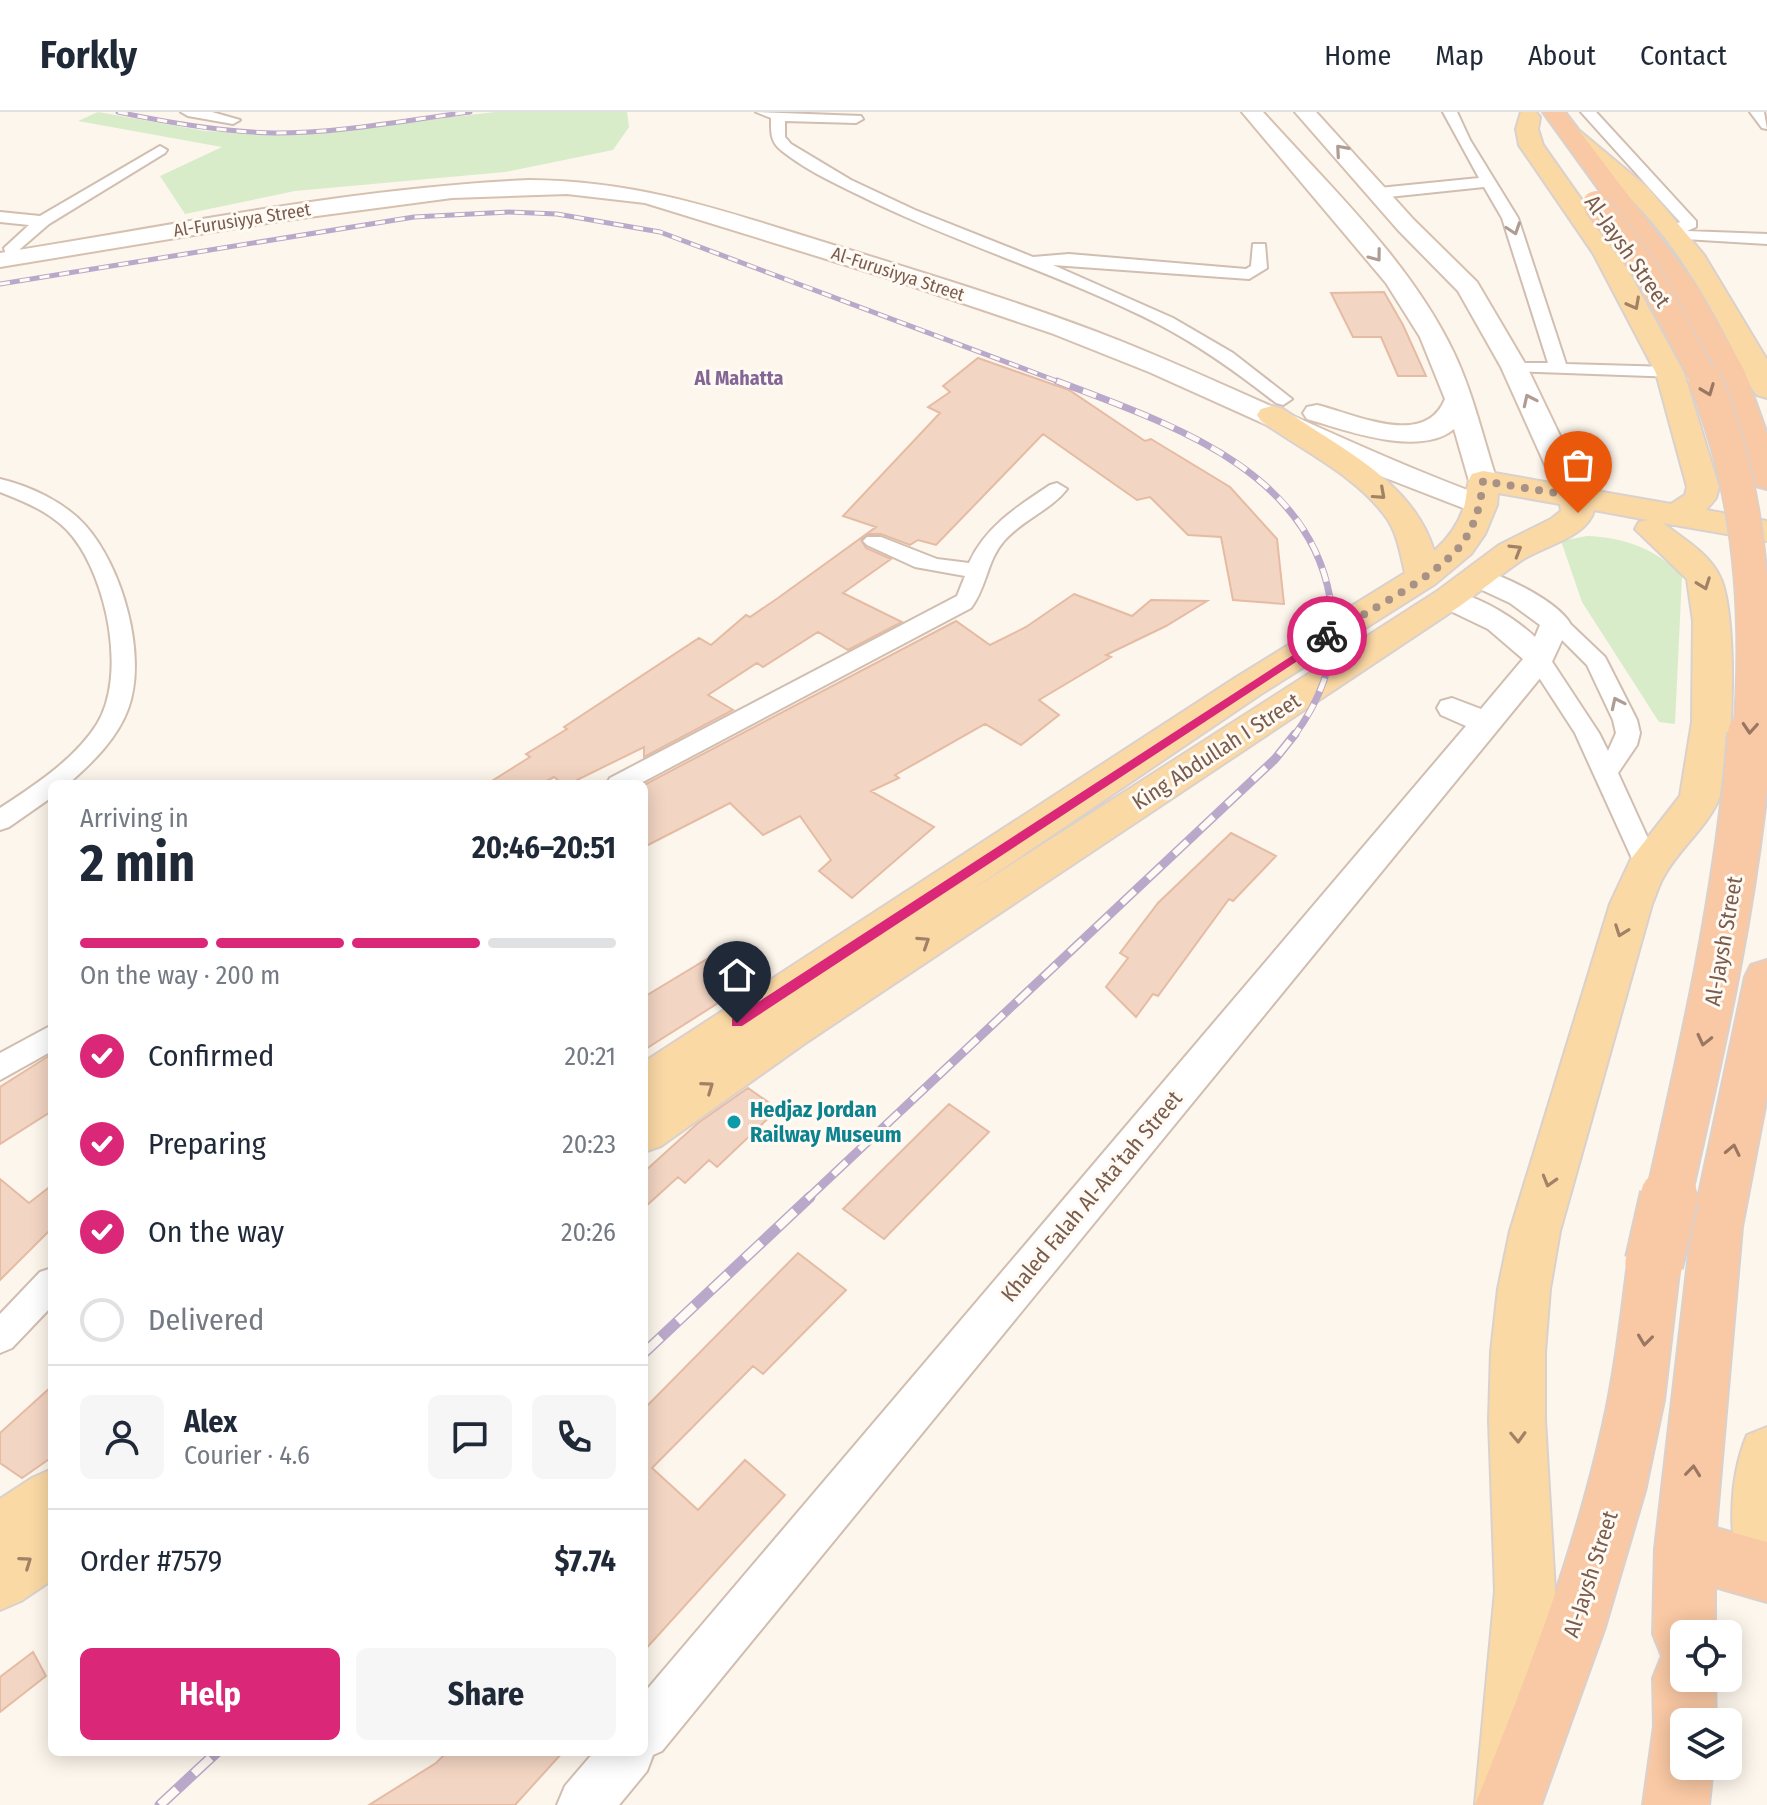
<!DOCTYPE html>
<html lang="en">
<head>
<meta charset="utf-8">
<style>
  body { margin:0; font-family:"Fira Sans Condensed",sans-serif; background:#f6f6f7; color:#1f2937; height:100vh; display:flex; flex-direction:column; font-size:30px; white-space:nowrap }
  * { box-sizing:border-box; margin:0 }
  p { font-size:26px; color:#747a83 }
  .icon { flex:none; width:44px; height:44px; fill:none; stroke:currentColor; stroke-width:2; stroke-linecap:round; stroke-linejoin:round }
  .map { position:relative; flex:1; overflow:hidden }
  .drawer { position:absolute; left:48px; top:668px; width:600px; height:976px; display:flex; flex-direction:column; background:#fff; border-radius:12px; box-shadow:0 4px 20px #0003 }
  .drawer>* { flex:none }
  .controls { position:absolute; left:1670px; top:1508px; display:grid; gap:16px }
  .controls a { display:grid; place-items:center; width:72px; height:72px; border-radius:12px; background:#fff; box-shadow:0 4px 20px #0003; font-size:40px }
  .pin { position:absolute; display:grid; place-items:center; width:68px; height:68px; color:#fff; margin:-82px -34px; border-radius:50% 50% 50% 0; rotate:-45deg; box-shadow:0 0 8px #0007 }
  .pin .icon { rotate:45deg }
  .courier { position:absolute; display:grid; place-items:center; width:80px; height:80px; margin:-40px; border:6px solid #db2777; border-radius:50%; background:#fff; color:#222; box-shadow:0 2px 10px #0007 }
  .headline em { font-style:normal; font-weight:700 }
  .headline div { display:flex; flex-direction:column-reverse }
  .headline { display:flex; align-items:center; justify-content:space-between; height:136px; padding:0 32px }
  h1 { font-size:52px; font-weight:700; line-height:60px }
  .bar { display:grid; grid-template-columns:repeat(4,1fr); gap:12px 8px; align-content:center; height:96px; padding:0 32px }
  .bar i { height:10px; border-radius:6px; background:#e0e1e3 }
  .bar .on { background:#db2777 }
  .bar p { grid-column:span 4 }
  .line { display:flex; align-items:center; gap:20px; padding:0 32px; border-top:2px solid #e0e1e3 }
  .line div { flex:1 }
  .round { display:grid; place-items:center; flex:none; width:84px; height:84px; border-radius:12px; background:#f6f6f7 }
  ol { padding:0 32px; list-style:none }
  li { display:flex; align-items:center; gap:24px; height:88px }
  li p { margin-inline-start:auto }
  li .icon { padding:8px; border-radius:50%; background:#db2777; color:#fff; stroke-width:4 }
  li:last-child { color:#747a83 }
  li i { width:44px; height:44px; border:4px solid #e0e1e3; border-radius:50% }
  .button { display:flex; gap:16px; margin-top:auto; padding:16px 32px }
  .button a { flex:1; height:92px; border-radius:12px; background:#db2777; color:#fff; font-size:32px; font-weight:700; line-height:92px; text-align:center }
  .button a+a { background:#f6f6f7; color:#1f2937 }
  header { display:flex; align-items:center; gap:48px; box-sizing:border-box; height:112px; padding:0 40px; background:#fff; border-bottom:2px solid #e0e1e3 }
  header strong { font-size:38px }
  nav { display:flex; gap:44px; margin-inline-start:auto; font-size:28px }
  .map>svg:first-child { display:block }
</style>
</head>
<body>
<header>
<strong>Forkly</strong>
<nav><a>Home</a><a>Map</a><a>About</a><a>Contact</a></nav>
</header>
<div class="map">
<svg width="1767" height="1693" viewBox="0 0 1767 1693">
  <rect width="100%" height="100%" fill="#fdf6ec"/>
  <path fill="#d8ecc9" d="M 98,0 L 205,19 L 270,22 L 315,21 L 495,0 L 627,0 L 629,15 L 613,38 L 505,60 L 295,79 L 185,102 L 160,64 L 222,35 L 78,9 Z
    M 1587,424 C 1623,425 1657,437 1682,464 L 1675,612 L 1659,610 L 1582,490 L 1561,429 Z"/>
  <path fill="#f3d5c3" stroke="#e6bba3" stroke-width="2" d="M 1384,180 L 1403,213 L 1426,264 L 1398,264 L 1381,225 L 1353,225 L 1331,181 Z
    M 978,246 L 1069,278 L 1145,329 L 1151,327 L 1230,375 L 1277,427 L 1284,492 L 1233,488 L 1221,425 L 1188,423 L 1150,385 L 1137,388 L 1043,322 L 936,433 L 918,428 L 910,433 L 881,422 L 867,422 L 861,427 L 866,436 L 891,447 L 843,481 L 902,510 L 848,538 L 818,520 L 763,555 L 757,551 L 708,583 L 733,598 L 644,645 L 644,635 L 569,672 L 563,672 L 554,665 L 541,672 L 487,672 L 530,645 L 526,642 L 567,617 L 564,615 L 699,526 L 711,533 L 746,503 L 750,505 L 778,486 L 876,415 L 843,404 L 940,301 L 928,295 L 950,280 L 943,274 Z
    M 1074,482 L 1132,504 L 1151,488 L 1207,489 L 1166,514 L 1106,543 L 1111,545 L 1039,588 L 1059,603 L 1021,633 L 985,612 L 895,663 L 899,666 L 871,679 L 934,715 L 852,786 L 819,759 L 831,748 L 800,704 L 763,723 L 730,691 L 644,735 L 644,673 L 956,509 L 990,533 L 1026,515 Z
    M 1231,721 L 1276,744 L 1233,789 L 1229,787 L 1158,884 L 1153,882 L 1136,905 L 1106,875 L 1128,846 L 1120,841 L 1158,791 Z
    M 735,830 L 767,860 L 644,938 L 644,885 Z
    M 52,942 L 52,999 L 0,1032 L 0,975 Z
    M 748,976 L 778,997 L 717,1055 L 709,1048 L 685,1071 L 678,1065 L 644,1096 L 644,1060 L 698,1011 Z
    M 949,992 L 989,1020 L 884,1127 L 843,1097 Z
    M 0,1067 L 29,1091 L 52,1073 L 52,1116 L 0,1168 Z
    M 798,1141 L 846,1178 L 763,1262 L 753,1254 L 652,1356 L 698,1398 L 745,1348 L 785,1383 L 644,1539 L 644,1297 Z
    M 52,1274 L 52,1345 L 22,1366 L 0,1351 L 0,1321 Z
    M 33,1540 L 46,1564 L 0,1600 L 0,1565 Z
    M 447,1640 L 563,1640 L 515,1693 L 369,1693 L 436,1651 Z"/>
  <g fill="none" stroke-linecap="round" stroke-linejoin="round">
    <g stroke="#d1beb0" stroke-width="4">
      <path id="minor" d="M 181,0 L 212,0 L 240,8 L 233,12 L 188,4 Z
        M 756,0 L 861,4 L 863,7 L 856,11 L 785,9 L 785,25 L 791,32 L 851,68 L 915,98 L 1033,145 L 1069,142 L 1246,157 L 1251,154 L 1253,132 L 1265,132 L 1267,156 L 1249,167 L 1053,153 L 1173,206 L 1233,241 L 1292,287 L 1283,293 L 1276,291 C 1239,262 1202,235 1160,213 C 1067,165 967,135 873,90 C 843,75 808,60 782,39 C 770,30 771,20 771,6 Z
        M 1443,0 L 1457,0 L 1470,28 L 1518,106 L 1566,252 L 1670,255 L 1679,261 L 1677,265 L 1508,259 L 1505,255 L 1508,251 L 1548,251 L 1502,106 L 1484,75 L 1379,86 L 1371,81 L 1379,76 L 1479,66 Z
        M 1581,0 L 1596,0 L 1696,109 L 1696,115 L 1687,119 L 1767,122 L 1767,132 L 1668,126 L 1663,119 L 1680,110 Z
        M 1750,0 L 1764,0 L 1767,17 L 1762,16 Z
        M 160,34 L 167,38 L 165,41 L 49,112 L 20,137 L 20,150 L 8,150 L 4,136 L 29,113 L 0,110 L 0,100 L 40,104 Z
        M 0,367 C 30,374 64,390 85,413 C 122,454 148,543 128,597 C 117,627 92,651 68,672 L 52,672 L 52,685 L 9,715 L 0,718 L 0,696 C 34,674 75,647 97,612 C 127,563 107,468 73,425 C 55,402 26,390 0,380 Z
        M 1057,371 L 1067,377 C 1051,398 1022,408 1004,429 C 987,448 987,475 971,496 L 639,672 L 606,672 L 610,666 L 957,484 L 965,464 L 915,455 L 867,433 L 863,429 L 867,425 L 881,425 L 937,447 L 969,451 C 985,415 1018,394 1050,373 Z
        M 1556,504 L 1564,506 L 1605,545 L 1637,608 L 1640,621 L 1637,633 L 1618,661 L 1661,755 L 1657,762 L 1648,764 L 1639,762 L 1575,621 L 1527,547 L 1531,542 L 1547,542 L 1599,621 L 1608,639 L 1616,621 L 1613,608 L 1587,553 L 1545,511 L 1548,506 Z
        M 52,913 L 52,939 L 0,968 L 0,941 Z
        M 52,1156 L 52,1194 L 12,1236 L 0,1241 L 0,1202 L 40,1160 Z"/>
    </g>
    <g stroke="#d1beb0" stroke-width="4">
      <path id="tertiary" d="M 1477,457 C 1504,463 1555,488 1570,511 L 1550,554 L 662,1639 L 653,1643 L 647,1659 L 619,1693 L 557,1693 L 565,1674 L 594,1640 L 644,1640 L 644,1581 L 1466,614 L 1441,603 L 1437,596 L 1441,589 L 1452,586 L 1481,597 L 1523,547 L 1488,517 L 1438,493 L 1434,487 L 1438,481 C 1466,474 1515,506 1535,525 L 1540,513 L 1510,491 L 1467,471 L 1463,465 L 1467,459 Z"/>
    </g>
    <g stroke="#d6c0b0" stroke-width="4">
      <path id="secondary" d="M 1242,0 L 1263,0 C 1330,75 1410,149 1454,241 C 1473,281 1483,326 1497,369 L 1493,375 L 1483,378 L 1473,375 L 1469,369 L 1454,317 C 1419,346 1345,318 1307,307 L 1303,301 L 1307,295 L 1317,293 C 1355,302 1425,337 1445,287 L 1420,225 L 1386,171 Z
        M 1295,0 L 1316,0 L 1414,108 L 1477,170 L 1527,255 L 1589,384 L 1584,390 L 1574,393 L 1564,390 L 1559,384 L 1501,255 L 1458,179 L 1398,118 Z
        M 529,68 C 641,69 724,99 830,132 C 928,162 1027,192 1123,230 C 1247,280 1366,341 1491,387 L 1496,393 L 1491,399 L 1481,402 L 1471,399 L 1378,363 L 1149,260 L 1051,221 L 891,167 L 645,91 L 567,82 L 452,86 L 279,109 L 0,155 L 0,141 C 175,113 351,76 529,68 Z"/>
    </g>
    <g stroke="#dad1cd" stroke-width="4">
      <path id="primary" d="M 1521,0 L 1536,0 L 1540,5 L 1538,17 L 1543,33 L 1619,141 L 1684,261 L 1719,375 L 1716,386 L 1706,398 L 1767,409 L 1767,429 L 1663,411 C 1683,427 1709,441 1720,465 C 1738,502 1734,645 1720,684 C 1708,715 1680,735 1664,764 C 1659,772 1656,783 1652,792 L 1560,1119 L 1550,1177 L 1545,1240 L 1545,1308 L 1555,1479 L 1541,1693 L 1475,1693 L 1495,1479 L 1489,1308 L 1491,1240 L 1498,1177 L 1510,1119 L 1610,792 L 1631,747 L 1680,684 L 1692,610 L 1693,509 L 1687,467 L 1635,417 L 1639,410 L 1648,408 L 1594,398 C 1588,425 1543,434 1522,448 C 1501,462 1481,479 1460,494 L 804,932 L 661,1034 L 644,1040 L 644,950 L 1235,566 L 1405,461 C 1401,444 1398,424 1388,408 C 1359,365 1303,339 1261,309 L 1257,303 L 1261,297 L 1272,294 L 1283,297 C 1338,335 1413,369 1434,439 C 1448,427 1458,413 1464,395 C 1468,383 1465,373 1472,362 L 1483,359 L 1671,392 L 1685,383 L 1687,375 L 1656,261 L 1593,141 L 1519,33 L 1516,17 ZM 1498,381 L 1560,392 L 1561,399 L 1551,407 L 1499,433 L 1436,480 L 967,781 L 1261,582 L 1435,472 L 1471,442 L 1485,422 L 1497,393 Z
        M 1573,18 L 1581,20 L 1648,76 L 1704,143 L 1767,248 L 1767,286 L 1757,283 L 1752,277 C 1720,209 1684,140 1630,86 C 1610,66 1587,48 1565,30 L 1562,25 L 1565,20 Z
        M 1767,1315 L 1767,1488 L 1746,1479 C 1727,1434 1728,1369 1747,1323 Z
        M 52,1357 L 52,1468 L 21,1489 L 0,1498 L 0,1387 L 32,1366 Z"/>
    </g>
    <g stroke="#dad1cd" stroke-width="4">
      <path id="trunk" d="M 1543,0 L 1565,0 L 1696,173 L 1744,258 L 1767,322 L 1767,377 L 1756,374 L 1751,367 L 1716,258 L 1673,180 Z
        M 1767,848 L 1767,984 L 1742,1115 L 1716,1416 L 1767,1430 L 1767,1490 L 1715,1475 L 1715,1522 L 1684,1522 L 1684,1566 L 1715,1566 L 1716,1610 L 1684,1610 L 1684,1654 L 1713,1654 L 1709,1693 L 1643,1693 L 1654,1614 L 1653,1566 L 1662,1544 L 1653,1522 L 1655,1437 L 1692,1115 L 1745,865 L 1751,853 Z
        M 1654,1128 L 1672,1135 L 1680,1151 L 1664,1288 L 1645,1379 L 1605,1515 L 1541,1693 L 1475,1693 C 1525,1569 1574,1444 1603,1313 C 1615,1260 1621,1205 1628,1151 L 1636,1135 Z"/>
    </g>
    <use href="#minor" fill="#fff" fill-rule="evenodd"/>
    <use href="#tertiary" fill="#fff" fill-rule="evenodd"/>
    <use href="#secondary" fill="#fff" fill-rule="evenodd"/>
    <use href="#primary" fill="#fbd9a5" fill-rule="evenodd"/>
    <use href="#trunk" fill="#f9c8a4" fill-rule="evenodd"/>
    <g stroke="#b9a8c9" stroke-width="5">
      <path id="rail-far3" d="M 118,0 C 170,11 222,20 275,21 C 341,21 406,8 470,0
        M 0,172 L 414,105 L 509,100 L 557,102 L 660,120 L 1062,271"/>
    </g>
    <g stroke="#b9a8c9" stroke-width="7">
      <path id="rail-far2" d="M 1057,269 C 1166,311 1307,355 1330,486 C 1340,537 1324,583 1294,624"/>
    </g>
    <g stroke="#b9a8c9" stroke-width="9">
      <path id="rail-far1" d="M 807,1087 L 1275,647 L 1295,622"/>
    </g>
    <g stroke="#b9a8c9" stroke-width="11">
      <path id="rail" d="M 644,1241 L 810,1085
        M 160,1693 L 217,1640"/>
    </g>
    <use href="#rail-far3" stroke="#fffaf3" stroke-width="3" stroke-dasharray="10" stroke-linecap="butt"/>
    <use href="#rail-far2" stroke="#fffaf3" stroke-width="5" stroke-dasharray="14" stroke-linecap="butt"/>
    <use href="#rail-far1" stroke="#fffaf3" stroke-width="6" stroke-dasharray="18" stroke-linecap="butt"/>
    <use href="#rail" stroke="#fffaf3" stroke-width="8" stroke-dasharray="23" stroke-linecap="butt"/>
    <g stroke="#dad1cd" stroke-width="28" stroke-linecap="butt">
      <path id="trunk-bridge-far3" d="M 1596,92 L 1648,161 L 1706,271"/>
    </g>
    <g stroke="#dad1cd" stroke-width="36" stroke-linecap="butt">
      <path id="trunk-bridge-far2" d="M 1705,269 C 1712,281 1715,296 1720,309 C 1753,408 1758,520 1750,624"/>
    </g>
    <g stroke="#dad1cd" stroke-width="48" stroke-linecap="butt">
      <path id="trunk-bridge-far1" d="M 1668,1087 C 1703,933 1738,780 1750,622"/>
    </g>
    <g stroke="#dad1cd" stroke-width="61" stroke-linecap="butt">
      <path id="trunk-bridge" d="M 1654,1151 L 1669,1085"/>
    </g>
    <use href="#trunk-bridge-far3" stroke="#f9c8a4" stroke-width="26"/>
    <use href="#trunk-bridge-far2" stroke="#f9c8a4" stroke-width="33"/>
    <use href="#trunk-bridge-far1" stroke="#f9c8a4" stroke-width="44"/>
    <use href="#trunk-bridge" stroke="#f9c8a4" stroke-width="57"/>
  </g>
  <defs><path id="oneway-chevron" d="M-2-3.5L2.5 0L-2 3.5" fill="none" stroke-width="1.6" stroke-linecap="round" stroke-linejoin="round" transform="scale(2)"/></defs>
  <g stroke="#af9d94">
    <use href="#oneway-chevron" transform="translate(1341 38) rotate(-131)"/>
    <use href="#oneway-chevron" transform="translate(1514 117) rotate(71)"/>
    <use href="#oneway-chevron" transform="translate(1376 144) rotate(53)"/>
    <use href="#oneway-chevron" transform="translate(1529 288) rotate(-115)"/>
    <use href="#oneway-chevron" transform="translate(1617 591) rotate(-115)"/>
  </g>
  <g stroke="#a18267">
    <use href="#oneway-chevron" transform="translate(1634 192) rotate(62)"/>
    <use href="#oneway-chevron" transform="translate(1380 382) rotate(42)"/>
    <use href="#oneway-chevron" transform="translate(1516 438) rotate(-31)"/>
    <use href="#oneway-chevron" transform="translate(1704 472) rotate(70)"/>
    <use href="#oneway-chevron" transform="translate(1621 819) rotate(110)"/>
    <use href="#oneway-chevron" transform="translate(924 830) rotate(-33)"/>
    <use href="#oneway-chevron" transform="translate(708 975) rotate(-35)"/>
    <use href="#oneway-chevron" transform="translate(1549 1069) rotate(106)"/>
    <use href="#oneway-chevron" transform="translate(1518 1325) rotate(88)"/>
    <use href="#oneway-chevron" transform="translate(26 1450) rotate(-35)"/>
  </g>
  <g stroke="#9a7763">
    <use href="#oneway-chevron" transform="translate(1708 278) rotate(69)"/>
    <use href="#oneway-chevron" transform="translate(1750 616) rotate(94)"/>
    <use href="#oneway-chevron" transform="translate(1704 928) rotate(103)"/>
    <use href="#oneway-chevron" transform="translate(1733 1038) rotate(-78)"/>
    <use href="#oneway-chevron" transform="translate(1645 1228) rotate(97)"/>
    <use href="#oneway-chevron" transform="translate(1693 1359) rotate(-84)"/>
  </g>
  <path fill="#db2777" d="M 1327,521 L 1331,522 L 1331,527 L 742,914 L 732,914 L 732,907 Z"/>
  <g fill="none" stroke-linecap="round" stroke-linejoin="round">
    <path stroke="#a89285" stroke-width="8" stroke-dasharray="0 14.4" d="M 1327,524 C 1364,501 1434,467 1461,433 C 1475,414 1481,392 1483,369 L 1574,384 L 1578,401"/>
  </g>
  <circle fill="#0f9aa8" stroke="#fffaf3" stroke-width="3" cx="734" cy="1010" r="8"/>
  <g text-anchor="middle" stroke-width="6" stroke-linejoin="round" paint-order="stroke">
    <g font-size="18" fill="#7a5c4d" stroke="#fffaf3">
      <text transform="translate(242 108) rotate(-9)" y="6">Al-Furusiyya Street</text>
      <text transform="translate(898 162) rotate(18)" y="6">Al-Furusiyya Street</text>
    </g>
    <g font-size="20" font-weight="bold" fill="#846695" stroke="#fffaf3">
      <text x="739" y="273">Al Mahatta</text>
    </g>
    <g font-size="22" fill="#7a5c4d" stroke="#fffaf3">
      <text transform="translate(1628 139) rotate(55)" y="8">Al-Jaysh Street</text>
      <text transform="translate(1216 639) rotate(-33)" y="8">King Abdullah I Street</text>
      <text transform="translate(1723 829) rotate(-80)" y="8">Al-Jaysh Street</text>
      <text transform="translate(1091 1084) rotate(-50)" y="8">Khaled Falah Al-Ata’tah Street</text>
      <text transform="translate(1590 1462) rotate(-72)" y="8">Al-Jaysh Street</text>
    </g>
    <g font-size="22" font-weight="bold" fill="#0d838f" stroke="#fffaf3" text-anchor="start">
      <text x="750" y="1005">Hedjaz Jordan<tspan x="750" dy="25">Railway Museum</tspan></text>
    </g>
  </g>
</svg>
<div class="controls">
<a><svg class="icon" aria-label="locate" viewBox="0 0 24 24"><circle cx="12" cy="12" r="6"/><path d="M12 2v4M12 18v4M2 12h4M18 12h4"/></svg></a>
<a><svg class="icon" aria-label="layers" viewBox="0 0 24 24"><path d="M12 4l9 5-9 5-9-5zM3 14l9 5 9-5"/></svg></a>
</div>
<div class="pin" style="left:1578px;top:401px;background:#ea580c"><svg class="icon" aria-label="bag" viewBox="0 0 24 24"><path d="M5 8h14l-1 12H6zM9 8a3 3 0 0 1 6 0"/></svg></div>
<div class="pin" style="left:737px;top:911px;background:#1f2937"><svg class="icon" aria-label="home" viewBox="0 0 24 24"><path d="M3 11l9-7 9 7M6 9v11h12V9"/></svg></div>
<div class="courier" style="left:1327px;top:524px"><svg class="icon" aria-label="bike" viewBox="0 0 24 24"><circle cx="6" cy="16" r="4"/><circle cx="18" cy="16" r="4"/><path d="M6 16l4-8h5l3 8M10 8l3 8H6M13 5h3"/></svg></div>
<section class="drawer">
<div class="headline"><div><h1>2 min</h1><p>Arriving in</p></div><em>20:46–20:51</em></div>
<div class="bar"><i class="on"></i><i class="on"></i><i class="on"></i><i></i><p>On the way · 200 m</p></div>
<ol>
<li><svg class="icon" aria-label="check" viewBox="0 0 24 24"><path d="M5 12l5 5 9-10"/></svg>Confirmed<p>20:21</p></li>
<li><svg class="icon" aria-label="check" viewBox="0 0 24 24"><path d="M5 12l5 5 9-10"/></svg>Preparing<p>20:23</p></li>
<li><svg class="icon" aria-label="check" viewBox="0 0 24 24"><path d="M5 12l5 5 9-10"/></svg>On the way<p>20:26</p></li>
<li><i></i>Delivered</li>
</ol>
<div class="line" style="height:144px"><a class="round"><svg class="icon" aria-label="person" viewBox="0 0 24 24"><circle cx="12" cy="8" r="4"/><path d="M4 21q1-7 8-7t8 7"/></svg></a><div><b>Alex</b><p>Courier · 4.6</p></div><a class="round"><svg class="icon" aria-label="chat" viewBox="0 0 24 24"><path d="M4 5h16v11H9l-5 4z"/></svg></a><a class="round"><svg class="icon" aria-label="phone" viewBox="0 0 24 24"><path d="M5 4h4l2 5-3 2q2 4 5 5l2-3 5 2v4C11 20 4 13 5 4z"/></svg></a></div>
<div class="line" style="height:104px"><div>Order #7579</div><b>$7.74</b></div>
<div class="button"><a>Help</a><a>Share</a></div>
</section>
</div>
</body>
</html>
